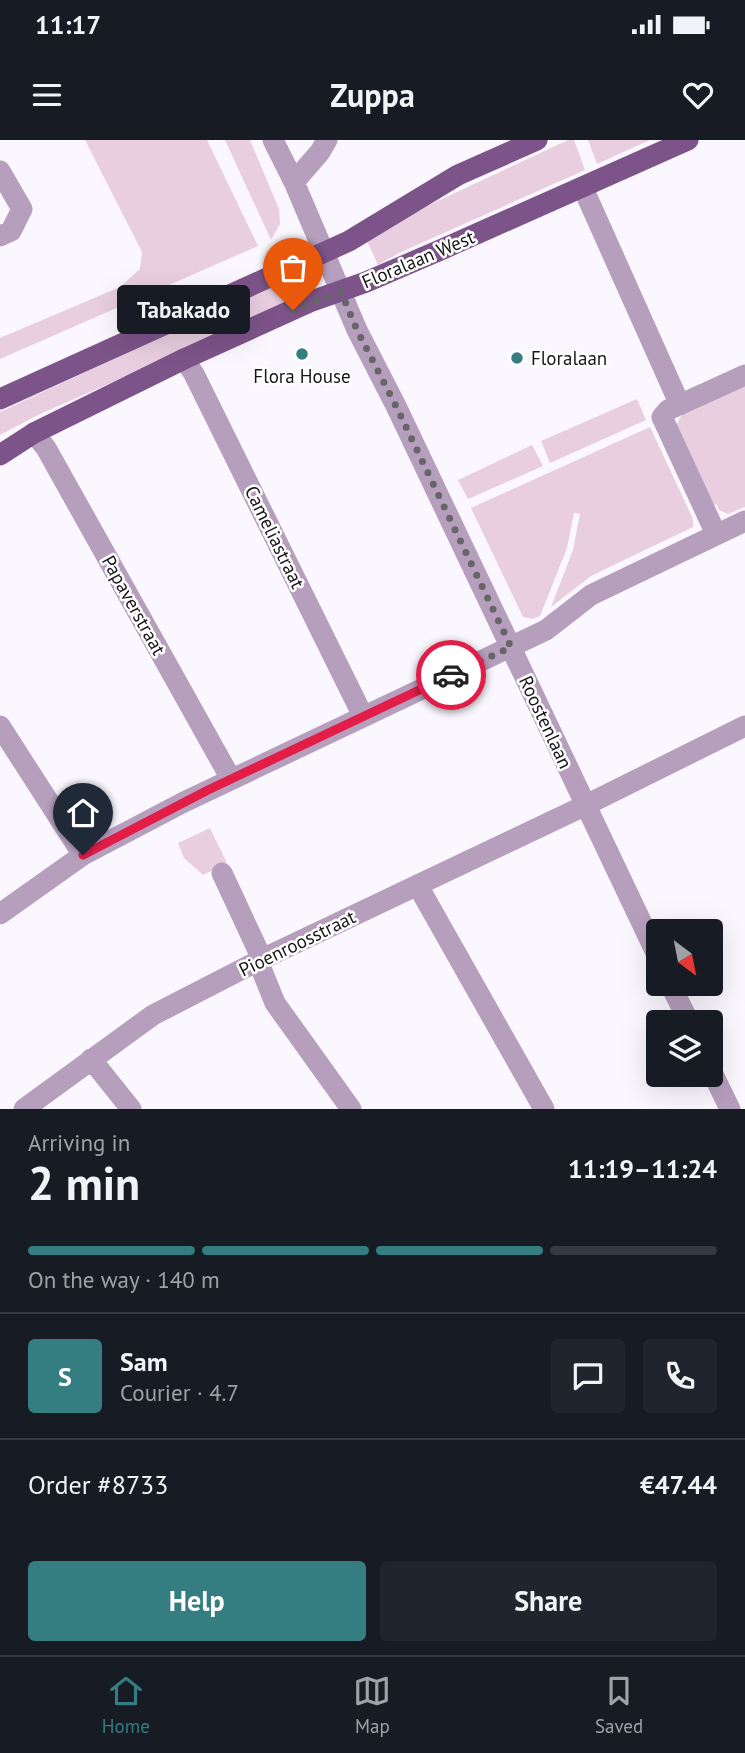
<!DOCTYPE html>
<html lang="en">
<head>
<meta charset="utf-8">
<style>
  body { margin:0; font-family:"PT Sans",sans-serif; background:#20242c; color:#f1f3f6; height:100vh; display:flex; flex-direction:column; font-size:26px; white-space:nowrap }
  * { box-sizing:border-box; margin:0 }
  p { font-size:23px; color:#9ea1a6 }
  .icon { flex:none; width:38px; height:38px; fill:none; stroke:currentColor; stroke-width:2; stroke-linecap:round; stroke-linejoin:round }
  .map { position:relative; height:969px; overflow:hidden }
  .panel { display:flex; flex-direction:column; background:#171b24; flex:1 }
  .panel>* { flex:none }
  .needle { width:46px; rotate:148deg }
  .controls { position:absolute; left:646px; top:779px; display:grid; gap:14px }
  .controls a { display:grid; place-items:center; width:77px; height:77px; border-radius:7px; background:#171b24; box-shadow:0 7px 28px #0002; font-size:35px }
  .pin { position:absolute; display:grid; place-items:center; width:60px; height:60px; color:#fff; margin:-72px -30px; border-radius:50% 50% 50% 0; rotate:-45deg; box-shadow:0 0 7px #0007 }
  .pin .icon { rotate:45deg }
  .courier { position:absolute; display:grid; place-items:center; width:70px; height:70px; margin:-35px; border:5px solid #e11d48; border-radius:50%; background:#fff; color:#222; box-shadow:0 2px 9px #0007 }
  .bubble { position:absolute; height:49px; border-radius:7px; background:#171b24; box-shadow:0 7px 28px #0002; font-size:23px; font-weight:700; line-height:49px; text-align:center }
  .overview em { font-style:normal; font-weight:700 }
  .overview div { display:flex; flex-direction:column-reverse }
  .overview { display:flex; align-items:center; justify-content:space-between; height:119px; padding:0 28px }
  h1 { font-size:46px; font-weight:700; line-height:52px }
  .bar { display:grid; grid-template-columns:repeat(4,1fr); gap:10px 7px; align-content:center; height:84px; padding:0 28px }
  .bar i { height:9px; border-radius:5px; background:#363941 }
  .bar .current { background:#347d81 }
  .bar p { grid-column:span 4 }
  .line { display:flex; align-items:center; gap:18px; padding:0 28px; border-top:2px solid #363941 }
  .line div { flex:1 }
  .round { display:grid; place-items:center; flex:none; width:74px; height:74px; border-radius:7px; background:#20242c }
  .cta { display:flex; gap:14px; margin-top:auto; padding:14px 28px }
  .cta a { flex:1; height:80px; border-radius:7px; background:#347d81; color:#fff; font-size:28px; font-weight:700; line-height:80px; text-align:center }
  .cta a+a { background:#20242c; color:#f1f3f6 }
  .status { display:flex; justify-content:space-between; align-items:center; height:49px; padding:0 35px; background:#171b24; direction:ltr }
  .status svg { height:19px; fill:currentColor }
  header { display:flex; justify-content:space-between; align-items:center; height:91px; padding:0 28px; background:#171b24; font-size:32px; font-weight:700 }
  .tabs { display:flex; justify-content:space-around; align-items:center; height:98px; border-top:2px solid #363941; background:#171b24; font-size:19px; color:#9ea1a6 }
  .tabs a { display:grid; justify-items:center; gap:4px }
  .tabs .current { color:#347d81 }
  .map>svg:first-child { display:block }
</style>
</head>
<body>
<div class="status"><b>11:17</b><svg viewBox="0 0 49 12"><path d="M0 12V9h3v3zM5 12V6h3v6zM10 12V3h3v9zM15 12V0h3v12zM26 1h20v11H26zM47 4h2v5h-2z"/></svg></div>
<header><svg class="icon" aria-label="menu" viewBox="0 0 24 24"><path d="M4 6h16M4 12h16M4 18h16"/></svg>Zuppa<svg class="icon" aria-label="heart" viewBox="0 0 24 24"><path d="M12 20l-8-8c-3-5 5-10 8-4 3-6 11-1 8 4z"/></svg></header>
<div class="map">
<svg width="745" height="969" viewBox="0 0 745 969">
  <rect width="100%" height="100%" fill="#faf8fe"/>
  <path fill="#e8cedf" d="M 85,0 L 207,0 L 258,106 L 0,219 L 0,198 L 120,147 L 140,129 L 142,112 Z
    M 225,0 L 250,0 L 279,69 L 280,84 L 271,100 Z
    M 568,0 L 574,0 L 585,30 L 399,113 L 378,125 L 367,101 L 427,66 Z
    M 588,0 L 650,0 L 597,24 Z
    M 292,136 L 302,159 L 40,274 L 0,295 L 0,272 Z
    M 745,246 L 745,367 L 728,374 L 719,370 L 716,364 L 712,366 L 676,287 L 680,277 L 686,272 Z
    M 637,259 L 646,280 L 550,323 L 541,301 Z
    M 650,287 L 693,379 L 693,387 L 591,436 L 551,467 L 573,410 L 580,374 L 574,373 L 567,408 L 540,476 L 533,479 L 523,477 L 471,368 Z
    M 532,305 L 543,326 L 468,359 L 458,340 Z
    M 210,688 L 227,723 L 203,735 L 184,718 L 178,703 Z"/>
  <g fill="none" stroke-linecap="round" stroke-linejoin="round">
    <path stroke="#b69fbd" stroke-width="21" d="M 273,0 L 294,42 L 357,190 L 396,266 L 658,817
      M 0,31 L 22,69 L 11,91 L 0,96
      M 294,42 L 320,12 L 327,0
      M 583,48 L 680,265
      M 184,219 L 194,234 L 363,576
      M 34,293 L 46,308 L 231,639
      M 716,394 L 662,277 L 668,270 L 745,235
      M 0,586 L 83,715
      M 222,733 L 262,819
      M 418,746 L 544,969
      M 0,774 L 83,715 L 184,662 L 546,490 L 591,455 L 745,381
      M 258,821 L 275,863 L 351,969
      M 670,844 L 689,882
      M 91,919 L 131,969
      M 710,928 L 730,969
      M 24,969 L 153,875 L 258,821 L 586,665 L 745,586"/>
    <path stroke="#7d5489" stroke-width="21" d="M 0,259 L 349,101 L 458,35 L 537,0
      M 0,315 L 34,293 L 184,219 L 312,161 L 366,142 L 445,108 L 688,0"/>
  </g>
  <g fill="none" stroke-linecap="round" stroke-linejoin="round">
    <path stroke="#666669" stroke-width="7" stroke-dasharray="0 12.6" d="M 293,170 L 341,152 L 357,190 L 396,266 L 511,507 L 451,535"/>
    <path stroke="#e11d48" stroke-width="9" d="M 83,715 L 208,650 L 451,535"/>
  </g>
  <g fill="#347d81" stroke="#fff" stroke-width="2.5">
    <circle cx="302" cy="214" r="7"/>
    <circle cx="517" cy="218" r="7"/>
  </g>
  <g text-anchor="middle" stroke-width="5" stroke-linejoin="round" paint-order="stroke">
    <g font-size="19" fill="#171719" stroke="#fff">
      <text transform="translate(418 119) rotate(-23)" y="7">Floralaan West</text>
      <text transform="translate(275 397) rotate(64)" y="7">Cameliastraat</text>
      <text transform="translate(134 465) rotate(61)" y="7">Papaverstraat</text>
      <text transform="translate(546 582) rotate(65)" y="7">Roostenlaan</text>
      <text transform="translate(297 803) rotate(-26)" y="7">Pioenroosstraat</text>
    </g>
    <g font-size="19" fill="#171719" stroke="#fff" text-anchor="start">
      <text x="531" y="225">Floralaan</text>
      <text x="302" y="243" text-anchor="middle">Flora House</text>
    </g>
  </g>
</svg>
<div class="controls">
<a><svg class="needle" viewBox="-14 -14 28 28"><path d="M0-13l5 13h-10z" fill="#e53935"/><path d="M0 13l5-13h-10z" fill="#9ea1a6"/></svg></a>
<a><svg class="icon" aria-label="layers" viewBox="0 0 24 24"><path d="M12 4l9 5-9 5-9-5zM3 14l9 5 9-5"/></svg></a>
</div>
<div class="pin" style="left:293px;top:170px;background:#ea580c"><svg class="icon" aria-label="bag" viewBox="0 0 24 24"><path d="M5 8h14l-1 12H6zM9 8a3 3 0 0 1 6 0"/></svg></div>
<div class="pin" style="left:83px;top:715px;background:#1f2937"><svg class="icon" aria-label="home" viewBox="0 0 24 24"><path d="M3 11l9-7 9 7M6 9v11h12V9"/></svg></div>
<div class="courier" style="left:451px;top:535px"><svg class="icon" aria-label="car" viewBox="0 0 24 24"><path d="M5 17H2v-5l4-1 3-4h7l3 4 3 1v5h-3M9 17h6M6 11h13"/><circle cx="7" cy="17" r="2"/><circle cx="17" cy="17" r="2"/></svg></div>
<div class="bubble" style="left:117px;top:145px;width:133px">Tabakado</div>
</div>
<section class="panel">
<div class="overview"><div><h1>2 min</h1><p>Arriving in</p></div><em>11:19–11:24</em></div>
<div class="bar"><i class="current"></i><i class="current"></i><i class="current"></i><i></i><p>On the way · 140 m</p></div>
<div class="line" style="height:126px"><b class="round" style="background:#347d81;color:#fff">S</b><div><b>Sam</b><p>Courier · 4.7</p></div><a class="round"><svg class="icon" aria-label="chat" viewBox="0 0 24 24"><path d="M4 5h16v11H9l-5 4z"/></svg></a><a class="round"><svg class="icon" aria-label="phone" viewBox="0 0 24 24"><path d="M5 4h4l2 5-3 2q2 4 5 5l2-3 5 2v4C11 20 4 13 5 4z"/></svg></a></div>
<div class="line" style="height:91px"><div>Order #8733</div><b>€47.44</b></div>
<div class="cta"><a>Help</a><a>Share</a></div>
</section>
<nav class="tabs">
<a class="current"><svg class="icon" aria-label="home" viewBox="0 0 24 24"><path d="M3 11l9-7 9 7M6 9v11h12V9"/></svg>Home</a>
<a><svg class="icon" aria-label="map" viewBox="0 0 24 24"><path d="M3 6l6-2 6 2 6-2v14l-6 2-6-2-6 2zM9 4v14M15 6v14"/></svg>Map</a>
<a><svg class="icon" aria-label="saved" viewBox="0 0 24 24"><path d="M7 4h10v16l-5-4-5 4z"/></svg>Saved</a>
</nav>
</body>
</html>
